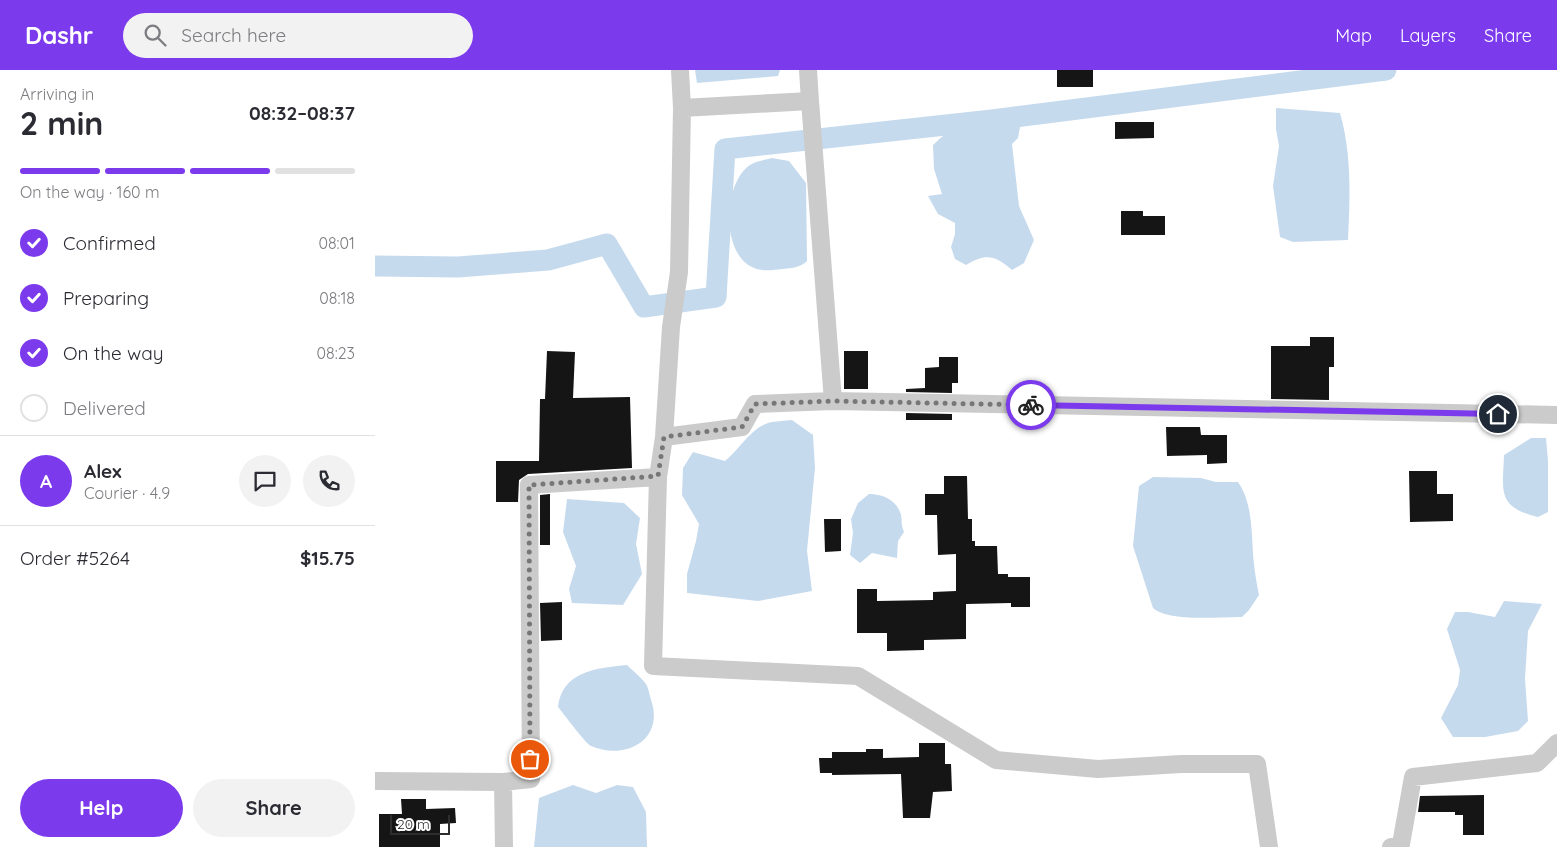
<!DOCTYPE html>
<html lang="en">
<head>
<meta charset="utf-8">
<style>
  body { margin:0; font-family:Quicksand,sans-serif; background:#f2f2f3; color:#2b2b33; height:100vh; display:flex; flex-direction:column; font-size:19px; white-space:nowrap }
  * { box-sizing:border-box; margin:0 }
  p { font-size:16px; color:#7c7c81 }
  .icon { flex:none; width:28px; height:28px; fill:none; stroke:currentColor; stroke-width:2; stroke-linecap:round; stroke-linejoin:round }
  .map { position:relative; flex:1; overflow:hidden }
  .panel { display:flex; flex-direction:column; background:#fff; width:375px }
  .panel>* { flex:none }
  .scale { position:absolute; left:15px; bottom:12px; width:60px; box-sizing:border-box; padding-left:5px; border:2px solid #2e2e2e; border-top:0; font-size:14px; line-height:18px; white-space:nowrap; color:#2e2e2e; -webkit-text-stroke:4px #fff; paint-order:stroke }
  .pin { position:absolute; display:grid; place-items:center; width:42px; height:42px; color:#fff; margin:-21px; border:2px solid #fff; border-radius:50%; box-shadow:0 1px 5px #0007 }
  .courier { position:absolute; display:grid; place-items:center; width:50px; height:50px; margin:-25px; border:4px solid #7c3aed; border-radius:50%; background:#fff; color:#222; box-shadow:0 1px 6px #0007 }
  .headline em { font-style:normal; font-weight:800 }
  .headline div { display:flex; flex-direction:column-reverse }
  .headline { display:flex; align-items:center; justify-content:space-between; height:85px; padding:0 20px }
  h1 { font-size:32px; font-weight:800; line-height:38px }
  .bar { display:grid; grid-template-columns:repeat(4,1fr); gap:8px 5px; align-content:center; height:60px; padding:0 20px }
  .bar i { height:6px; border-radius:4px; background:#e1e1e2 }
  .bar .current { background:#7c3aed }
  .bar p { grid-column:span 4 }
  .line { display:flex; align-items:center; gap:12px; padding:0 20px; border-top:1px solid #e1e1e2 }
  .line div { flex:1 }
  .round { display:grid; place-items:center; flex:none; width:52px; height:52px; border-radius:26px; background:#f2f2f3 }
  ol { padding:0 20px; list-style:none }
  li { display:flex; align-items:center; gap:15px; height:55px }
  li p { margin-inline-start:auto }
  li .icon { padding:5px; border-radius:50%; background:#7c3aed; color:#fff; stroke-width:4 }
  li:last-child { color:#7c7c81 }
  li i { width:28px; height:28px; border:2px solid #e1e1e2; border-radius:50% }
  .primary-button { display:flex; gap:10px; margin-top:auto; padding:10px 20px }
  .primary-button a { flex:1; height:58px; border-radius:30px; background:#7c3aed; color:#fff; font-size:20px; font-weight:800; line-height:58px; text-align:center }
  .primary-button a+a { background:#f2f2f3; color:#2b2b33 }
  header { display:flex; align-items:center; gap:30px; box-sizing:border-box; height:70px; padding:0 25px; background:#7c3aed; color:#fff }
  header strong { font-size:24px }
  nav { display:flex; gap:28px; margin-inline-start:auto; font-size:18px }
  .search { width:350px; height:45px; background:#f2f2f3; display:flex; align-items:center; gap:12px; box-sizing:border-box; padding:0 18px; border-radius:28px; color:#7c7c81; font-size:19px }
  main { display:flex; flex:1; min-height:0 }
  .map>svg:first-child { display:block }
</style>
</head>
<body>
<header>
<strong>Dashr</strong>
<div class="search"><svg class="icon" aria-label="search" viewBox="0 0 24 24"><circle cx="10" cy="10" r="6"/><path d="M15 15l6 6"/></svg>Search here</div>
<nav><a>Map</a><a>Layers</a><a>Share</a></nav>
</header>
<main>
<section class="panel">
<div class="headline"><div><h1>2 min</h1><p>Arriving in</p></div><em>08:32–08:37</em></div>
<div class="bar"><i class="current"></i><i class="current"></i><i class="current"></i><i></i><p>On the way · 160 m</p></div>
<ol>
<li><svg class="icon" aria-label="check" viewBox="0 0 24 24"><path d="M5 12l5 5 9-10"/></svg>Confirmed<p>08:01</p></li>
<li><svg class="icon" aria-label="check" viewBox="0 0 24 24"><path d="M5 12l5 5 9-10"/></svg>Preparing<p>08:18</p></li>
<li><svg class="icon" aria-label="check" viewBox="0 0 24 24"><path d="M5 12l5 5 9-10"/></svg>On the way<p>08:23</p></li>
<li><i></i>Delivered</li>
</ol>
<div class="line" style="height:90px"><b class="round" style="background:#7c3aed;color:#fff">A</b><div><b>Alex</b><p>Courier · 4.9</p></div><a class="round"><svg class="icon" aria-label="chat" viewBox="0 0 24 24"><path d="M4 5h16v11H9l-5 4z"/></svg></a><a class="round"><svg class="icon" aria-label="phone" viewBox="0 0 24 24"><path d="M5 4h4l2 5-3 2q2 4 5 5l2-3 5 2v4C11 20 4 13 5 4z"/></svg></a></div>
<div class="line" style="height:65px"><div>Order #5264</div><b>$15.75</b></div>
<div class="primary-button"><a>Help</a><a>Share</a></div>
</section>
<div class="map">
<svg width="1182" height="777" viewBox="0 0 1182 777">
  <rect width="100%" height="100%" fill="#fff"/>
  <path fill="#c6daee" d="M 320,0 L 405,0 L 403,6 L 322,13 Z
    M 901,38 L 965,43 C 977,85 975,127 973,170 L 918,172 L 905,167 L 898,116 L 904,76 L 901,59 Z
    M 637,55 L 645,57 L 643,68 L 637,74 L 644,136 L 659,170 L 649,193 L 637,200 C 620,185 611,183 591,195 L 580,189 L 576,177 L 580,164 L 580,153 L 563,144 L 553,126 L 567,124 L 559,99 L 558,75 C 562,72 566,66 571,65 C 592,56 616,63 637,55 Z
    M 397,88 L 414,91 L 431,113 L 432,191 C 425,198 416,198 407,199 C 398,200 386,202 377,197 C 346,183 348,113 375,95 C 380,91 390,90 397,88 Z
    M 417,350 L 438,365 L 440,398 L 432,481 L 437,521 L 383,531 L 312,523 L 312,504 L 321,471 L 324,454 L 307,425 L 308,398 L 318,382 L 350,391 C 364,380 375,359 393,353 C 400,351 410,351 417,350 Z
    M 1156,368 L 1171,368 L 1173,391 L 1173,442 L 1163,447 C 1121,437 1128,421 1129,385 Z
    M 778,407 L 826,408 L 841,412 L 863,412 C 879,435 876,467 879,494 C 880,504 882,515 884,525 L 874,540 L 867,547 C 845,547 794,552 778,538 L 758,476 L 764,416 Z
    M 494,424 C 507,424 520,429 525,442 C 528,448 525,453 529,462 L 523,471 L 522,488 L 497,483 L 485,493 L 475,485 L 478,463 L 476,449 L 483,433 Z
    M 192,429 L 249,433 L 265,448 L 261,474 L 267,504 L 248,535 L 197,533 L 194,519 L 201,496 L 188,462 Z
    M 1129,531 L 1167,534 L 1153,561 L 1150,609 L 1153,651 L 1143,661 L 1110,667 L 1078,667 L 1066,648 L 1083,615 L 1085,600 L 1072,559 L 1080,542 L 1093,542 L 1120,547 Z
    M 252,595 C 258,601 266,607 271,614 C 274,619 275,627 277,633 C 288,672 248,690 216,676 C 210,673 189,644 183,637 C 187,601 222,598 252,595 Z
    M 198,715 L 221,723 L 242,715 L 258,717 L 271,742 L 272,777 L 159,777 L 164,728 Z"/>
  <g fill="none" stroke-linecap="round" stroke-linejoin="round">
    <path stroke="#c6daee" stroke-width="21" d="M 0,196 L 83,197 L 173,190 L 232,174 L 269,237 L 341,227 L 350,79 L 617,50 L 1011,0"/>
  </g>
  <path fill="#151515" d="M 682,0 L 718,0 L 718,17 L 682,17 Z
    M 740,52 L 779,52 L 779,68 L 740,69 Z
    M 746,141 L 768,141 L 768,146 L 790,146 L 790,165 L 746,165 Z
    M 935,267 L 959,267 L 959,297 L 954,297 L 954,330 L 896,329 L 896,276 L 935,276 Z
    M 172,281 L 200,282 L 198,328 L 255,327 L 257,398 L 153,404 L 144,410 L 143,432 L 121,432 L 121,391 L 164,391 L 165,329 L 170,329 Z
    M 469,281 L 493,281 L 493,319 L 469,319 Z
    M 564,287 L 583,287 L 583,313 L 577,313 L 577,323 L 531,322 L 531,319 L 550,318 L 550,298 L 564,297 Z
    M 531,343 L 577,344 L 577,350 L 531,350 Z
    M 791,357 L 825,357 L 826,365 L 852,365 L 852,393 L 832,394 L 832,385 L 792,386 Z
    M 1034,401 L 1062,401 L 1062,424 L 1078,424 L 1078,451 L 1035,452 Z
    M 569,406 L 592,406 L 593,449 L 597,449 L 597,471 L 600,471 L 600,476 L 622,476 L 623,504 L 633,504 L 633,507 L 655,507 L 655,537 L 636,537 L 636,533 L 591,534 L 591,569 L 549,570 L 549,580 L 512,581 L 512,563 L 482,563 L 482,519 L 502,519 L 502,531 L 558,530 L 558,522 L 581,521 L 581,484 L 563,485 L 562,445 L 550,445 L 550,424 L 569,424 Z
    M 175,424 L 175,475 L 165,475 L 165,425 Z
    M 449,449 L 466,449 L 466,481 L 450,482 Z
    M 187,532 L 187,570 L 166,571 L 165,533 Z
    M 544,673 L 570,673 L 570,694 L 576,694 L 577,721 L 558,722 L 555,748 L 528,748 L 526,704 L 457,705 L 457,703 L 445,703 L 444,688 L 457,688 L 457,682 L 491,682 L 491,679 L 508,679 L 508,688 L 544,687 Z
    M 1109,725 L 1109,765 L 1088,765 L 1088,745 L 1080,745 L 1080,742 L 1043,742 L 1045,726 Z
    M 26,729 L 51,729 L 51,739 L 80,738 L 81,753 L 65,754 L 65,777 L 4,777 L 4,744 L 27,744 Z"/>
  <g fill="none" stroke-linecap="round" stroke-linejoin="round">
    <path stroke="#cbcbcb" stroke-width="18" d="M 305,0 L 307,38
      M 435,31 L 458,331 L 380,334 L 367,357 L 289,367 L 283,407 L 278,596 L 483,606 L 621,690 L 723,699 L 806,694 L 882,694 L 894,777
      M 458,331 L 1182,345
      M 289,367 L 296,257 L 304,202 L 307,38 L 435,31 L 433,0
      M 0,711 L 128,712 L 156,709 L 154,415 L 283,407
      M 128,712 L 129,777
      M 1016,777 L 1026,774 L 1038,707 L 1162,693 L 1182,673"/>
  </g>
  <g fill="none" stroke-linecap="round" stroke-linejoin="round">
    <path stroke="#777" stroke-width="5" stroke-dasharray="0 9" d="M 155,689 L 154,415 L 283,406 L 289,367 L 367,357 L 380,334 L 458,331 L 656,335"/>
    <path stroke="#7c3aed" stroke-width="6" d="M 656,335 L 1123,344"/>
  </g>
</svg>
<div class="scale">20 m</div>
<div class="pin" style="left:155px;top:689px;background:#ea580c"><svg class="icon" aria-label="bag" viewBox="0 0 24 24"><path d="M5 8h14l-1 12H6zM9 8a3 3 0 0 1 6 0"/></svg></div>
<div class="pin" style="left:1123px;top:344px;background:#1f2937"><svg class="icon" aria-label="home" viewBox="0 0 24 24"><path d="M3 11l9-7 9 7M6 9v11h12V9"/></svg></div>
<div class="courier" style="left:656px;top:335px"><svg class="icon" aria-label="bike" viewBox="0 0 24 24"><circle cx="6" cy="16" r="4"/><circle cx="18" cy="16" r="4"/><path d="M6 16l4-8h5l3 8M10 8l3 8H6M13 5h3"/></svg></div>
</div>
</main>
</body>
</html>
